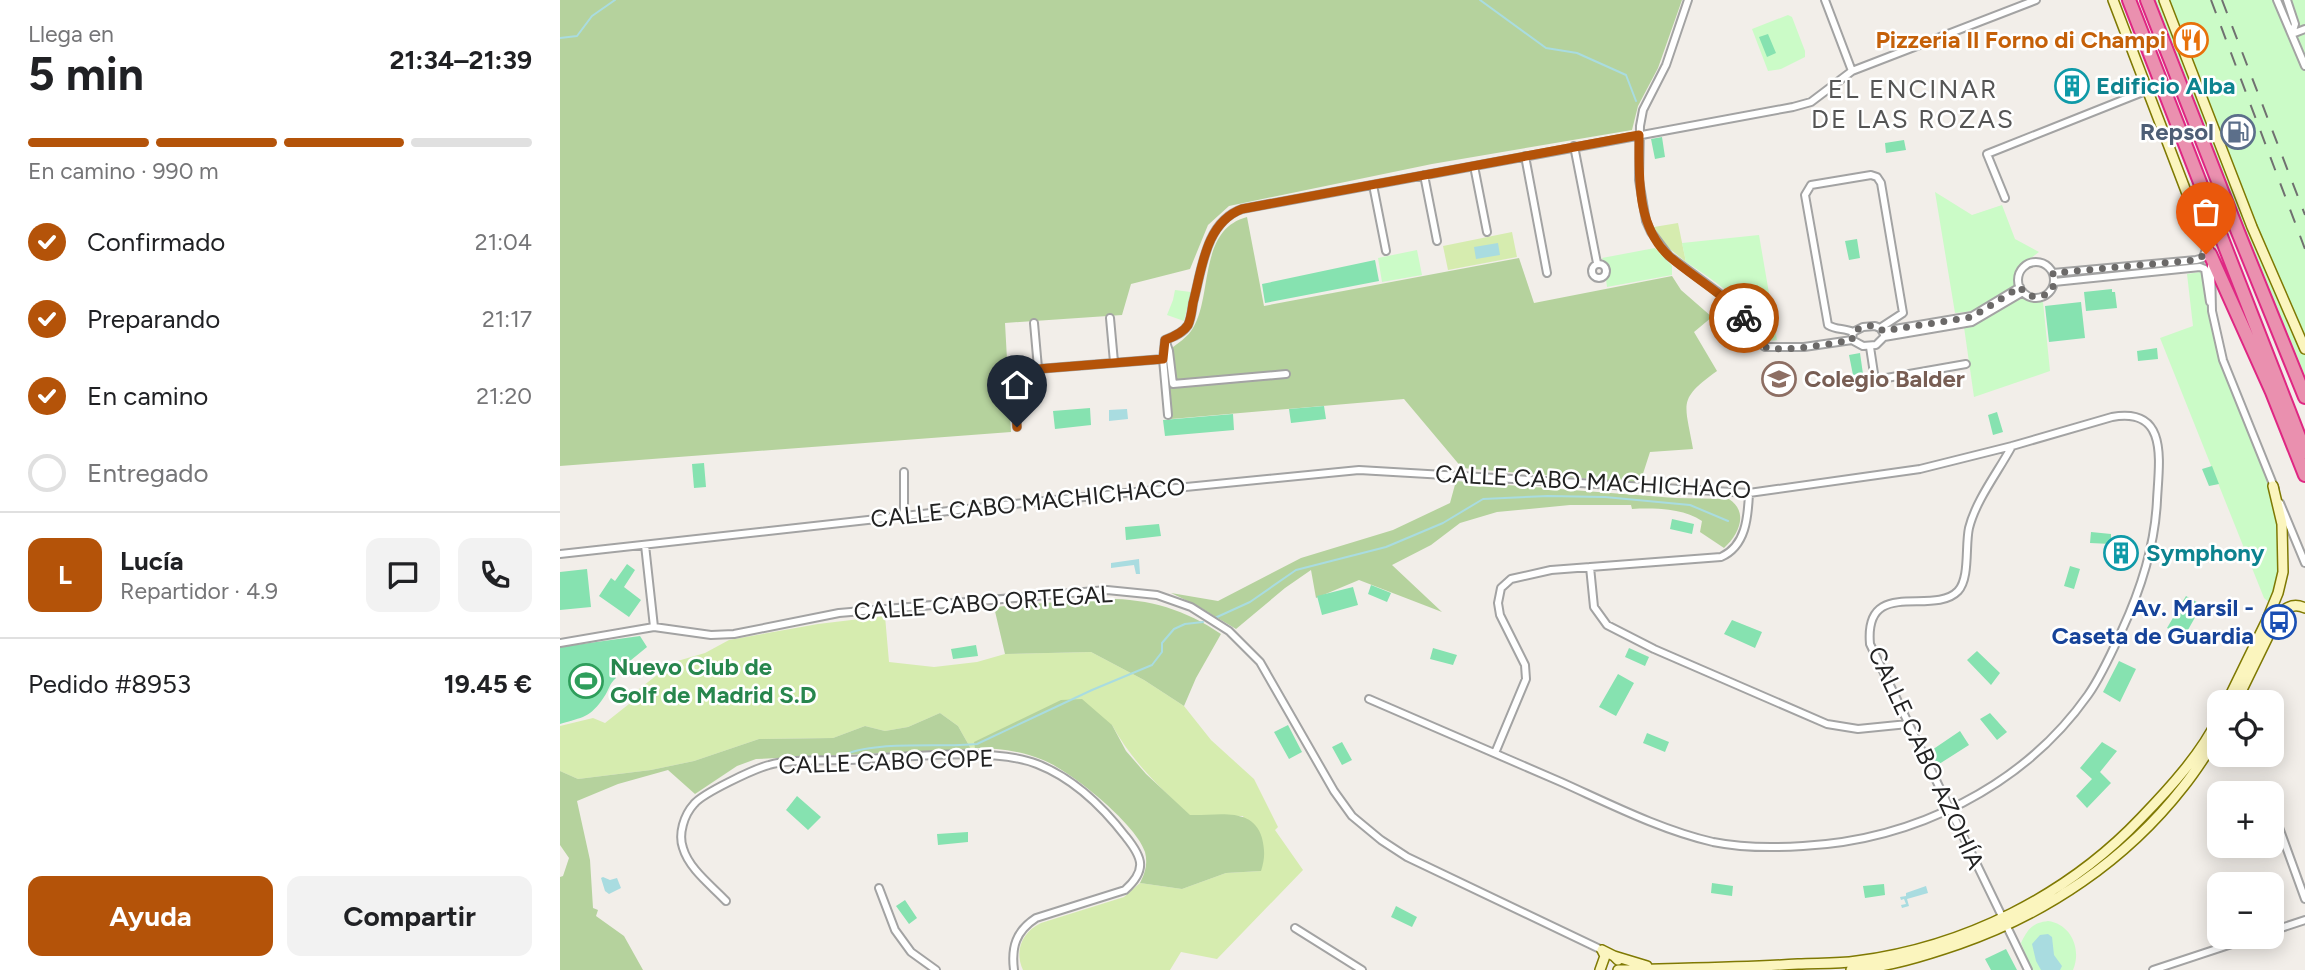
<!DOCTYPE html>
<html lang="es">
<head>
<meta charset="utf-8">
<style>
  body { margin:0; font-family:Figtree,sans-serif; background:#f2f2f2; color:#202124; height:100vh; display:flex; flex-direction:column; font-size:26px; white-space:nowrap }
  * { box-sizing:border-box; margin:0 }
  p { font-size:23px; color:#757577 }
  .icon { flex:none; width:38px; height:38px; fill:none; stroke:currentColor; stroke-width:2; stroke-linecap:round; stroke-linejoin:round }
  .map { position:relative; flex:1; overflow:hidden }
  .panel { display:flex; flex-direction:column; background:#fff; width:560px }
  .panel>* { flex:none }
  .tools { position:absolute; left:1647px; top:690px; display:grid; gap:14px }
  .tools a { display:grid; place-items:center; width:77px; height:77px; border-radius:14px; background:#fff; box-shadow:0 4px 18px #0003; font-size:35px }
  .pin { position:absolute; display:grid; place-items:center; width:60px; height:60px; color:#fff; margin:-72px -30px; border-radius:50% 50% 50% 0; rotate:-45deg; box-shadow:0 0 7px #0007 }
  .pin .icon { rotate:45deg }
  .courier { position:absolute; display:grid; place-items:center; width:70px; height:70px; margin:-35px; border:5px solid #b45309; border-radius:50%; background:#fff; color:#222; box-shadow:0 2px 9px #0007 }
  .head em { font-style:normal; font-weight:700 }
  .head div { display:flex; flex-direction:column-reverse }
  .head { display:flex; align-items:center; justify-content:space-between; height:119px; padding:0 28px }
  h1 { font-size:46px; font-weight:700; line-height:52px }
  .bar { display:grid; grid-template-columns:repeat(4,1fr); gap:10px 7px; align-content:center; height:84px; padding:0 28px }
  .bar i { height:9px; border-radius:5px; background:#e0e0e0 }
  .bar .active { background:#b45309 }
  .bar p { grid-column:span 4 }
  .line { display:flex; align-items:center; gap:18px; padding:0 28px; border-top:2px solid #e0e0e0 }
  .line div { flex:1 }
  .round { display:grid; place-items:center; flex:none; width:74px; height:74px; border-radius:14px; background:#f2f2f2 }
  ol { padding:0 28px; list-style:none }
  li { display:flex; align-items:center; gap:21px; height:77px }
  li p { margin-inline-start:auto }
  li .icon { padding:7px; border-radius:50%; background:#b45309; color:#fff; stroke-width:4 }
  li:last-child { color:#757577 }
  li i { width:38px; height:38px; border:4px solid #e0e0e0; border-radius:50% }
  .cta { display:flex; gap:14px; margin-top:auto; padding:14px 28px }
  .cta a { flex:1; height:80px; border-radius:14px; background:#b45309; color:#fff; font-size:28px; font-weight:700; line-height:80px; text-align:center }
  .cta a+a { background:#f2f2f2; color:#202124 }
  main { display:flex; flex:1; min-height:0 }
  .map>svg:first-child { display:block }
</style>
</head>
<body>
<main>
<section class="panel">
<div class="head"><div><h1>5 min</h1><p>Llega en</p></div><em>21:34–21:39</em></div>
<div class="bar"><i class="active"></i><i class="active"></i><i class="active"></i><i></i><p>En camino · 990 m</p></div>
<ol>
<li><svg class="icon" aria-label="check" viewBox="0 0 24 24"><path d="M5 12l5 5 9-10"/></svg>Confirmado<p>21:04</p></li>
<li><svg class="icon" aria-label="check" viewBox="0 0 24 24"><path d="M5 12l5 5 9-10"/></svg>Preparando<p>21:17</p></li>
<li><svg class="icon" aria-label="check" viewBox="0 0 24 24"><path d="M5 12l5 5 9-10"/></svg>En camino<p>21:20</p></li>
<li><i></i>Entregado</li>
</ol>
<div class="line" style="height:126px"><b class="round" style="background:#b45309;color:#fff">L</b><div><b>Lucía</b><p>Repartidor · 4.9</p></div><a class="round"><svg class="icon" aria-label="chat" viewBox="0 0 24 24"><path d="M4 5h16v11H9l-5 4z"/></svg></a><a class="round"><svg class="icon" aria-label="phone" viewBox="0 0 24 24"><path d="M5 4h4l2 5-3 2q2 4 5 5l2-3 5 2v4C11 20 4 13 5 4z"/></svg></a></div>
<div class="line" style="height:91px"><div>Pedido #8953</div><b>19.45 €</b></div>
<div class="cta"><a>Ayuda</a><a>Compartir</a></div>
</section>
<div class="map">
<svg width="1745" height="970" viewBox="0 0 1745 970">
  <rect width="100%" height="100%" fill="#f2eee9"/>
  <path fill="#d6ecaf" d="M 1118,223 L 1126,262 L 1105,245 L 1094,227 Z
    M 952,232 L 957,257 L 888,270 L 883,246 Z
    M 325,616 L 329,662 L 374,667 L 417,662 L 445,654 L 531,652 L 584,680 L 624,706 L 651,740 L 694,779 L 718,827 L 715,830 L 743,870 L 657,959 L 621,952 L 610,970 L 463,970 C 454,951 462,932 481,923 L 564,897 L 580,883 L 622,889 L 666,873 L 701,871 L 683,816 L 630,816 C 599,786 573,763 552,725 L 415,742 L 415,748 L 411,749 L 398,726 L 380,713 L 348,727 L 325,731 L 305,726 L 273,738 L 199,739 L 134,761 L 91,770 L 18,779 L 0,771 L 0,726 L 33,718 L 45,723 L 69,704 L 66,699 L 114,662 L 145,653 L 169,640 L 258,624 Z"/>
  <path fill="#b5d29d" d="M 0,0 L 1122,0 L 1098,68 L 1078,106 L 1072,130 L 872,164 L 669,206 L 648,225 L 630,269 L 571,284 L 562,315 L 445,323 L 451,432 L 0,466 Z
    M 687,217 L 704,306 L 959,258 L 974,303 L 1112,276 L 1121,290 L 1152,317 L 1134,332 L 1157,371 C 1117,400 1125,402 1133,449 L 1090,452 L 1080,483 L 902,468 L 844,399 L 611,419 L 605,352 L 609,350 C 617,344 628,337 633,328 C 653,295 638,230 687,217 Z
    M 896,481 L 1115,498 L 1169,499 C 1189,512 1179,535 1164,548 L 1140,532 L 1142,521 C 1123,508 1094,508 1072,509 L 1071,505 L 1010,505 L 937,512 L 900,523 L 871,545 L 832,565 L 882,612 L 799,580 L 756,598 L 751,570 L 725,588 L 676,629 L 636,605 L 611,593 L 658,601 L 741,558 L 833,530 L 890,503 Z
    M 536,599 C 583,597 623,608 661,634 L 636,678 L 624,706 L 584,680 L 531,652 L 445,654 L 434,607 Z
    M 522,699 L 552,725 L 566,751 L 586,774 L 630,815 C 657,816 693,806 702,838 C 705,851 705,858 701,871 L 666,873 L 622,889 L 580,883 C 585,873 588,864 585,852 C 577,825 511,771 483,760 C 462,751 438,748 415,748 L 414,742 L 501,700 Z
    M 380,713 L 398,726 L 411,749 L 196,759 L 177,766 L 135,794 L 108,770 L 58,784 L 17,801 L 30,860 L 33,908 L 38,910 L 36,916 L 64,936 L 83,970 L 0,970 L 0,877 L 3,876 L 9,858 L 0,845 L 0,771 L 18,779 L 91,770 L 134,761 L 199,739 L 273,738 L 305,726 L 325,731 L 348,727 Z"/>
  <path fill="#cbfbc7" d="M 1584,0 L 1745,0 L 1745,382 Z
    M 1228,15 L 1232,17 L 1245,51 L 1245,57 L 1221,69 L 1208,71 L 1192,29 Z
    M 1375,192 L 1412,215 L 1442,205 L 1455,239 L 1479,252 L 1455,270 L 1456,286 L 1414,311 L 1395,313 Z
    M 1199,235 L 1217,340 C 1212,341 1206,341 1201,337 C 1193,330 1190,317 1183,308 C 1168,289 1147,276 1126,262 L 1122,243 Z
    M 1095,248 L 1112,266 L 1112,275 L 1047,287 L 1046,279 L 1050,270 L 1042,258 Z
    M 857,250 L 862,275 L 822,282 L 818,258 Z
    M 1640,272 L 1644,274 C 1647,334 1670,389 1692,443 C 1706,479 1724,517 1722,556 C 1722,572 1716,588 1710,603 L 1704,598 L 1600,338 L 1633,326 L 1627,274 Z
    M 615,290 L 631,292 L 624,321 L 607,315 L 613,300 Z
    M 1462,296 L 1472,302 L 1483,302 L 1490,371 L 1414,397 L 1404,327 L 1415,325 Z
    M 1488,921 C 1511,924 1522,949 1513,970 L 1472,970 L 1461,943 C 1468,929 1472,923 1488,921 Z"/>
  <path fill="#86e2b0" d="M 1208,34 L 1216,53 L 1207,57 L 1199,37 Z
    M 1102,137 L 1105,157 L 1095,159 L 1091,139 Z
    M 1344,140 L 1346,150 L 1326,153 L 1325,143 Z
    M 1297,239 L 1300,258 L 1289,260 L 1285,241 Z
    M 815,260 L 819,281 L 705,303 L 702,284 Z
    M 1552,289 L 1552,292 L 1555,292 L 1557,308 L 1526,311 L 1524,292 Z
    M 1521,302 L 1525,338 L 1489,342 L 1485,306 Z
    M 1597,348 L 1598,359 L 1578,361 L 1577,351 Z
    M 1300,353 L 1303,374 L 1293,375 L 1289,355 Z
    M 764,406 L 766,419 L 731,423 L 729,409 Z
    M 530,408 L 531,425 L 495,429 L 493,411 Z
    M 1437,412 L 1443,432 L 1433,435 L 1428,415 Z
    M 673,414 L 674,430 L 605,436 L 603,420 Z
    M 144,463 L 146,487 L 134,488 L 132,464 Z
    M 1652,466 L 1659,484 L 1649,486 L 1642,469 Z
    M 1112,519 L 1134,524 L 1132,534 L 1110,529 Z
    M 599,524 L 601,536 L 566,540 L 565,527 Z
    M 1531,532 L 1551,534 L 1551,544 L 1530,543 Z
    M 67,564 L 75,570 L 64,587 L 81,600 L 69,617 L 39,596 L 51,578 L 55,581 Z
    M 1510,566 L 1520,569 L 1514,589 L 1504,586 Z
    M 27,569 L 31,607 L 0,610 L 0,572 Z
    M 811,585 L 831,593 L 827,602 L 808,594 Z
    M 793,587 L 798,605 L 762,615 L 757,596 Z
    M 1626,596 L 1642,605 L 1624,637 L 1607,628 Z
    M 1172,620 L 1202,632 L 1195,648 L 1164,634 Z
    M 80,636 L 87,647 L 54,674 L 56,678 C 49,684 49,690 44,697 C 30,718 23,717 0,724 L 0,647 Z
    M 416,645 L 418,656 L 393,659 L 391,649 Z
    M 873,648 L 897,655 L 893,665 L 870,659 Z
    M 1069,648 L 1089,657 L 1085,666 L 1065,657 Z
    M 1417,651 L 1440,673 L 1431,685 L 1407,660 Z
    M 1559,661 L 1576,669 L 1560,702 L 1543,692 Z
    M 1058,674 L 1074,683 L 1056,716 L 1039,707 Z
    M 1430,713 L 1447,732 L 1437,740 L 1420,719 Z
    M 728,725 L 742,752 L 729,759 L 714,732 Z
    M 1400,731 L 1409,745 L 1376,766 L 1369,752 Z
    M 1087,733 L 1109,742 L 1105,752 L 1083,743 Z
    M 782,742 L 792,760 L 782,765 L 772,747 Z
    M 1542,742 L 1557,751 L 1540,772 L 1551,783 L 1527,808 L 1516,796 L 1532,779 L 1520,768 Z
    M 237,796 L 261,817 L 248,830 L 226,810 Z
    M 408,832 L 408,842 L 378,845 L 377,834 Z
    M 1152,883 L 1173,886 L 1172,896 L 1151,893 Z
    M 1324,884 L 1325,895 L 1305,898 L 1303,886 Z
    M 345,900 L 357,918 L 349,924 L 336,906 Z
    M 836,906 L 857,917 L 852,927 L 831,917 Z
    M 1446,949 L 1457,970 L 1431,970 L 1425,959 Z"/>
  <path fill="#a9dce0" d="M 938,243 L 940,255 L 916,259 L 914,247 Z
    M 567,409 L 568,419 L 549,421 L 549,410 Z
    M 579,559 L 580,574 L 576,574 L 574,565 L 551,568 L 551,563 Z
    M 43,877 L 50,880 L 57,878 L 61,888 L 49,894 L 45,891 L 41,878 Z
    M 1366,886 L 1368,893 L 1347,899 L 1349,906 L 1342,908 L 1341,905 L 1346,904 L 1344,899 L 1341,900 L 1340,897 L 1346,896 L 1346,893 Z
    M 1488,934 L 1492,937 L 1494,955 L 1502,966 L 1500,970 L 1481,970 L 1476,961 L 1472,944 L 1480,935 Z"/>
  <g fill="none" stroke-linecap="round" stroke-linejoin="round">
    <path stroke="#a9dce0" stroke-width="2" d="M 920,0 L 986,48 L 1017,53 L 1066,75 L 1076,101
      M 0,38 L 17,36 L 32,16 L 55,0
      M 657,617 L 690,602 L 736,570 L 826,547 L 883,523 L 923,499 L 988,496 L 1045,497 L 1130,505 L 1168,521
      M 282,756 C 311,740 381,748 417,744 L 532,690 L 592,665 L 602,652 L 602,643 L 614,629 L 625,624 L 643,622"/>
    <g stroke="#a3a3a3" stroke-width="10">
      <path id="street" d="M 1128,0 L 1106,65 L 1083,110 L 1080,126 L 1079,180 L 1086,221 L 1091,232 L 1109,256 L 1167,299 L 1184,318 L 1195,340 L 1205,347 L 1244,347 L 1292,340
        M 1265,0 L 1292,71
        M 1717,0 L 1745,66
        M 1727,0 L 1735,24 L 1732,34
        M 1732,34 L 1745,29
        M 1014,146 L 1037,263
        M 965,156 L 987,273
        M 914,166 L 927,232
        M 864,175 L 877,241
        M 813,185 L 826,251
        M 1445,198 L 1427,154 L 1588,90
        M1458 280a18 18 0 1 1 36 0a18 18 0 1 1-36 0Z
        M1032 271a7 7 0 1 1 14 0a7 7 0 1 1-14 0Z
        M 1651,266 L 1652,311 L 1663,360 L 1715,489
        M 1493,273 L 1636,260 L 1643,258 L 1646,249
        M 1494,282 L 1640,267 L 1645,269 L 1650,302
        M 550,318 L 554,362
        M 474,323 L 478,368
        M 1315,326 L 1320,328 L 1324,334 L 1324,337 L 1316,345 L 1303,346 L 1292,340 L 1293,332 L 1303,327 Z
        M 1323,331 L 1412,316 L 1460,287
        M 1293,332 C 1284,328 1276,330 1268,325 L 1245,195 L 1251,185 L 1311,175 L 1317,177 L 1321,183 L 1343,313 L 1320,328
        M 1324,337 L 1412,322 L 1463,292
        M 605,340 C 613,337 623,333 628,325 C 631,319 632,310 633,303 C 642,270 645,222 682,209 L 1233,107 L 1251,102 L 1292,71 L 1476,0
        M 606,342 L 609,351 L 613,384 L 726,374
        M 1310,347 L 1315,380 L 1406,364
        M 603,359 L 608,415
        M 457,427 L 453,371 L 603,359 L 605,340
        M 1452,446 C 1438,472 1416,500 1409,528 C 1405,546 1410,578 1398,591 C 1373,617 1304,576 1310,644 L 1468,970
        M 344,472 L 344,516
        M 1720,503 L 1745,563
        M 85,545 L 94,627
        M 0,554 L 443,505 L 799,470 L 1189,493 L 1360,469 L 1452,446 L 1552,417 C 1609,407 1599,461 1597,500 C 1595,546 1581,589 1562,630 C 1552,652 1542,675 1528,695 C 1463,787 1354,840 1243,846 C 1213,848 1183,848 1153,842 C 1101,830 1050,804 1001,782 C 937,754 873,727 809,699
        M 1030,567 L 1034,607 L 1047,625 L 1094,649 L 1267,724 L 1298,729 L 1348,724
        M 0,643 L 94,627 L 151,635 L 174,634 L 279,613 L 547,590 L 597,595 L 631,607 L 669,631 L 700,662 L 774,791 L 792,816 L 821,840 L 847,857 L 1042,950
        M 935,753 L 966,679 L 965,665 L 940,615 L 938,603 L 941,588 L 951,579 L 991,570 L 1161,557 C 1186,546 1188,517 1189,493
        M 1712,817 L 1717,822 L 1745,899
        M 319,888 L 335,930 L 351,952 L 376,970
        M 166,901 C 152,886 129,869 123,848 C 118,834 124,815 134,804 C 143,793 194,769 209,765 C 229,759 266,761 288,760 C 339,758 431,746 477,764 C 513,778 543,807 566,837 C 583,858 587,870 565,890 L 476,918 C 456,931 451,947 454,970
        M 735,928 L 802,970
        M 1712,931 L 1745,920
        M 1593,970 L 1696,936"/>
    </g>
    <g stroke="#7f7903" stroke-width="12">
      <path id="secondary" d="M 1553,0 L 1650,254
        M 1604,0 L 1692,227 L 1745,349
        M 1667,702 L 1706,622 L 1718,593 L 1723,572 L 1722,524 L 1713,486
        M 1676,702 L 1719,614 C 1726,607 1735,603 1745,608
        M 1042,950 L 1054,956 L 1058,960
        M 1054,956 L 1087,966
        M 1040,970 L 1045,956 L 1042,950
        M 1058,970 C 1118,968 1178,968 1238,964 C 1258,963 1277,964 1297,961 C 1404,947 1507,896 1581,818 C 1610,788 1641,754 1659,717
        M 1291,970 C 1328,967 1364,956 1399,944 C 1486,914 1566,860 1623,787 C 1636,771 1648,752 1659,734"/>
    </g>
    <g stroke="#df2783" stroke-width="16">
      <path id="highway" d="M 1569,0 L 1745,452
        M 1587,0 L 1678,232 L 1745,397
        M 1650,254 L 1712,392 L 1745,475"/>
    </g>
    <use href="#street" stroke="#fff" stroke-width="6"/>
    <use href="#secondary" stroke="#fbf5be" stroke-width="9"/>
    <use href="#highway" stroke="#ea90af" stroke-width="12"/>
    <path stroke="#707070" stroke-width="2" stroke-dasharray="14 14" stroke-linecap="butt" d="M 1651,0 L 1745,249
      M 1662,0 L 1745,215"/>
  </g>
  <g fill="none" stroke-linecap="round" stroke-linejoin="round">
    <path stroke="#6b6968" stroke-width="7" stroke-dasharray="0 12.6" d="M 1184,318 C 1189,328 1192,340 1203,346 C 1219,354 1273,343 1292,340 L 1293,332 C 1302,326 1314,322 1323,331 L 1412,317 L 1460,287 C 1469,300 1483,300 1493,288 L 1493,273 L 1636,260 L 1646,254"/>
    <path stroke="#b45309" stroke-width="9" d="M 457,427 L 453,371 L 603,359 L 605,340 C 613,337 623,333 628,325 C 631,319 632,309 633,303 C 642,269 645,223 682,209 L 1079,135 C 1079,176 1076,227 1110,257 C 1134,278 1163,293 1184,318"/>
  </g>
  <defs>
    <g id="restaurant-ring" transform="scale(1.75)"><circle r="9.5" fill="#fff" stroke="#e8710a" stroke-width="1.5"/><path d="M-5-6h1v4h1v-4h1v4h1v-4h1v5L-1.5 .5V6h-2V.5L-5-1ZM5-6V6H3V1.5H1.5Q1.5-4 5-6Z" fill="#e8710a"/></g>
    <g id="building-ring" transform="scale(1.75)"><circle r="9.5" fill="#fff" stroke="#0f9aa8" stroke-width="1.5"/><path d="M-4-6H4V6H1V3H-1V6H-4ZM-2.5-4.3h1.7v1.8h-1.7ZM.8-4.3h1.7v1.8H.8ZM-2.5-1h1.7V.8h-1.7ZM.8-1h1.7V.8H.8Z" fill="#0f9aa8"/></g>
    <g id="fuel-ring" transform="scale(1.75)"><circle r="9.5" fill="#fff" stroke="#5c6f8a" stroke-width="1.5"/><path d="M-5.5-6h7V0h2V4h1.3V-2.5L3-4.5l.8-.8L6-3V5H2.5V1h-1V6h-7ZM-4.2-4.7v3.2H.2V-4.7Z" fill="#5c6f8a"/></g>
    <g id="school-ring" transform="scale(1.75)"><circle r="9.5" fill="#fff" stroke="#8d6e63" stroke-width="1.5"/><path d="M0-5L7-2L0 1L-7-2ZM-4 1L0 2.5L4 1V4Q0 6-4 4Z" fill="#8d6e63"/></g>
    <g id="bus-ring" transform="scale(1.75)"><circle r="9.5" fill="#fff" stroke="#1a4fb4" stroke-width="1.5"/><path d="M-5-6H5V4H4V6H2V4H-2V6H-4V4H-5ZM-3.5-4V0h7V-4ZM-3.5 1.2v1.5H-2V1.2ZM2 1.2v1.5H3.5V1.2Z" fill="#1a4fb4"/></g>
    <g id="stadium-ring" transform="scale(1.75)"><circle r="9.5" fill="#fff" stroke="#2e9e5b" stroke-width="1.5"/><path d="M0-5a6.5 5 0 1 0 0 10a6.5 5 0 1 0 0-10ZM-3.5-1.8h7v3.6h-7Z" fill="#2e9e5b"/></g>
  </defs>
  <g fill-rule="evenodd">
    <use href="#restaurant-ring" x="1631" y="40"/>
    <use href="#building-ring" x="1512" y="86"/>
    <use href="#fuel-ring" x="1678" y="132"/>
    <use href="#school-ring" x="1219" y="379"/>
    <use href="#building-ring" x="1561" y="553"/>
    <use href="#bus-ring" x="1719" y="622"/>
    <use href="#stadium-ring" x="26" y="681"/>
  </g>
  <g text-anchor="middle" stroke-width="5" stroke-linejoin="round" paint-order="stroke">
    <g font-size="24" font-weight="bold" fill="#c56008" stroke="#fff" text-anchor="end">
      <text x="1606" y="48">Pizzeria Il Forno di Champi</text>
    </g>
    <g font-size="24" font-weight="bold" fill="#0d838f" stroke="#fff" text-anchor="start">
      <text x="1536" y="94">Edificio Alba</text>
      <text x="1586" y="561">Symphony</text>
    </g>
    <g font-size="24" font-weight="bold" fill="#4e5e75" stroke="#fff" text-anchor="end">
      <text x="1654" y="140">Repsol</text>
    </g>
    <g font-size="24" font-weight="bold" fill="#785e54" stroke="#fff" text-anchor="start">
      <text x="1244" y="387">Colegio Balder</text>
    </g>
    <g font-size="24" fill="#222" stroke="#fff">
      <text transform="translate(1033 482) rotate(3)" y="8">CALLE CABO MACHICHACO</text>
      <text transform="translate(468 503) rotate(-6)" y="8">CALLE CABO MACHICHACO</text>
      <text transform="translate(423 603) rotate(-4)" y="8">CALLE CABO ORTEGAL</text>
      <text transform="translate(1366 758) rotate(65)" y="8">CALLE CABO AZOHÍA</text>
      <text transform="translate(326 762) rotate(-2)" y="8">CALLE CABO COPE</text>
    </g>
    <g font-size="24" font-weight="bold" fill="#164399" stroke="#fff" text-anchor="end">
      <text x="1694" y="616">Av. Marsil -<tspan x="1694" dy="28">Caseta de Guardia</tspan></text>
    </g>
    <g font-size="24" font-weight="bold" fill="#27864d" stroke="#fff" text-anchor="start">
      <text x="50" y="675">Nuevo Club de<tspan x="50" dy="28">Golf de Madrid S.D</tspan></text>
    </g>
    <g font-size="26" letter-spacing="2" fill="#555" stroke="#fff">
      <text x="1353" y="98">EL ENCINAR<tspan x="1353" dy="30">DE LAS ROZAS</tspan></text>
    </g>
  </g>
</svg>
<div class="tools">
<a><svg class="icon" aria-label="locate" viewBox="0 0 24 24"><circle cx="12" cy="12" r="6"/><path d="M12 2v4M12 18v4M2 12h4M18 12h4"/></svg></a>
<a>+</a>
<a>−</a>
</div>
<div class="pin" style="left:1646px;top:254px;background:#ea580c"><svg class="icon" aria-label="bag" viewBox="0 0 24 24"><path d="M5 8h14l-1 12H6zM9 8a3 3 0 0 1 6 0"/></svg></div>
<div class="pin" style="left:457px;top:427px;background:#1f2937"><svg class="icon" aria-label="home" viewBox="0 0 24 24"><path d="M3 11l9-7 9 7M6 9v11h12V9"/></svg></div>
<div class="courier" style="left:1184px;top:318px"><svg class="icon" aria-label="bike" viewBox="0 0 24 24"><circle cx="6" cy="16" r="4"/><circle cx="18" cy="16" r="4"/><path d="M6 16l4-8h5l3 8M10 8l3 8H6M13 5h3"/></svg></div>
</div>
</main>
</body>
</html>
